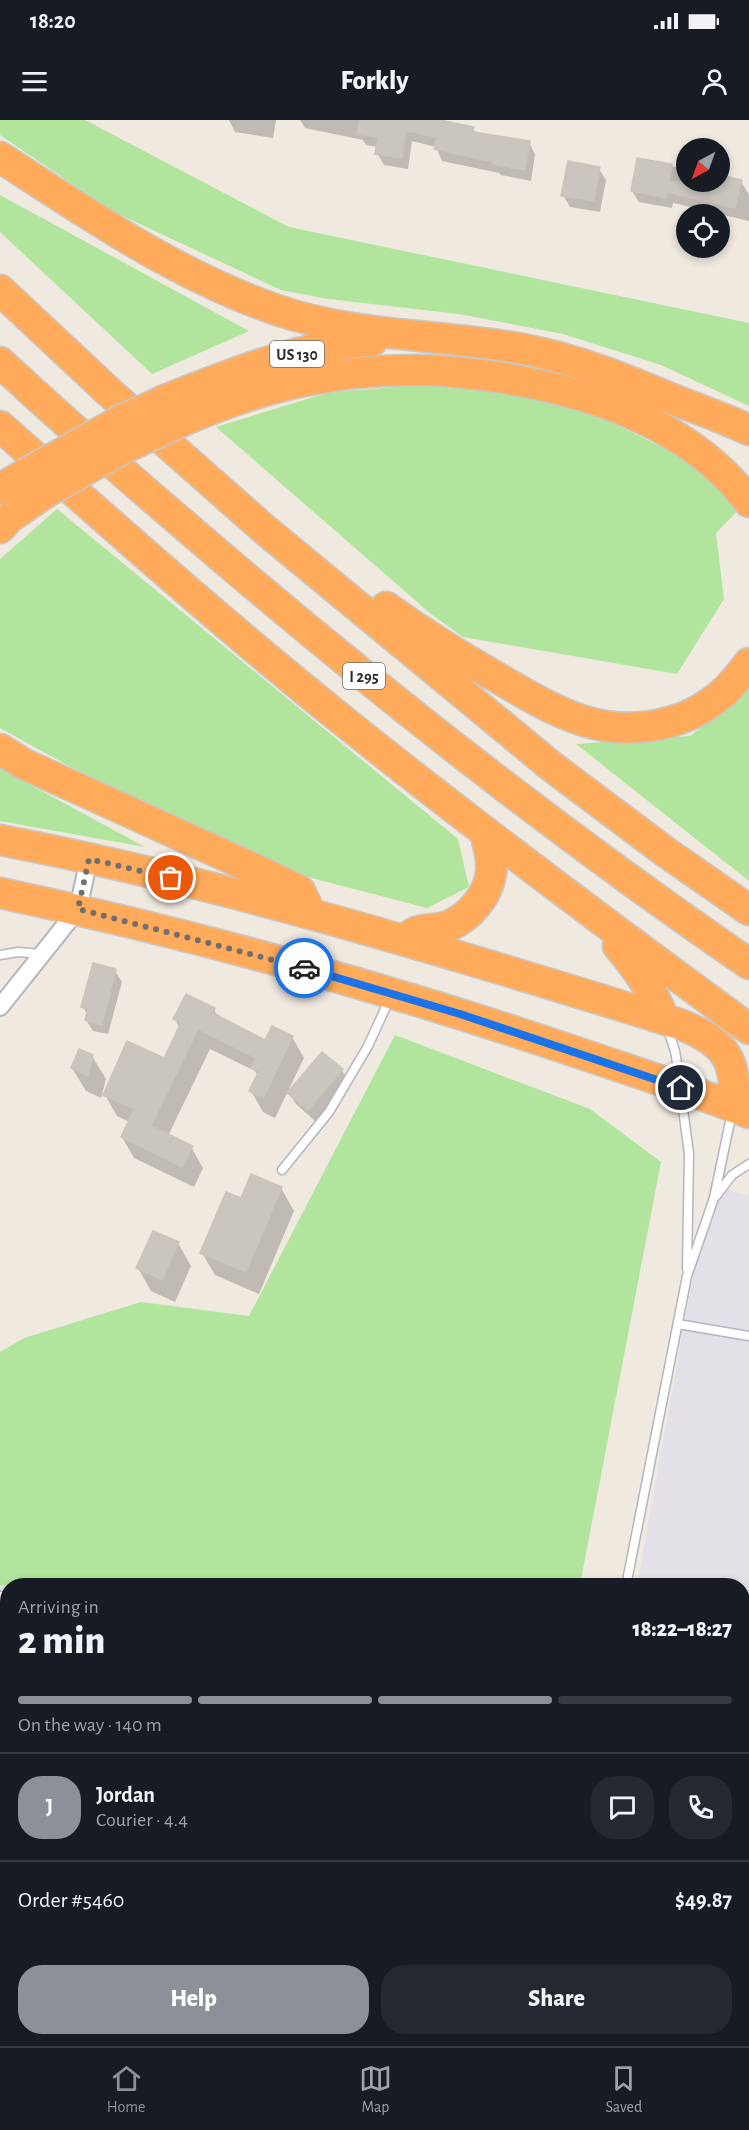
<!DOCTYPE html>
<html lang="en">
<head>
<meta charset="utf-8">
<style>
  body { margin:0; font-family:"Alegreya Sans",sans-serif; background:#242831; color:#f1f3f6; height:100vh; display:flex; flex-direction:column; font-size:22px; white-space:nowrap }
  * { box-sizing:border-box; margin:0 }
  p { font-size:20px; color:#9ea1a6 }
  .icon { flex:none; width:33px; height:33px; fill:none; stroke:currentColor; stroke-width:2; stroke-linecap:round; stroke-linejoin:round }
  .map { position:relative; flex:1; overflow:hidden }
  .details { position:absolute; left:0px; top:1458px; width:750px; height:468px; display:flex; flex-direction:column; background:#171b24; border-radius:24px 24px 0 0; box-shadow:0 3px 9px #0003 }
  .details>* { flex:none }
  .needle { width:39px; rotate:221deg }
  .buttons { position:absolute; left:676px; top:18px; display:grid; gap:12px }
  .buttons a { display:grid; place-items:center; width:54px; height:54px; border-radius:50%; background:#171b24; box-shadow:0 3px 9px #0003; font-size:30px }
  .pin { position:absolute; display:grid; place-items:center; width:51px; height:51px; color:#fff; margin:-26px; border:3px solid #fff; border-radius:50%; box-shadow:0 2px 6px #0007 }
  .courier { position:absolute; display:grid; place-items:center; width:60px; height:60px; margin:-30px; border:4px solid #1a73e8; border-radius:50%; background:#fff; color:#222; box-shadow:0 2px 8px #0007 }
  .head em { font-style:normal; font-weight:800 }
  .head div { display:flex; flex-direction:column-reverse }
  .head { display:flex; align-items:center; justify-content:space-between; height:102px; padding:0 18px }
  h1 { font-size:39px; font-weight:800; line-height:45px }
  .bar { display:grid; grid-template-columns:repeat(4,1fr); gap:9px 6px; align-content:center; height:72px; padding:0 18px }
  .bar i { height:8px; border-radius:4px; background:#363941 }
  .bar .selected { background:#8c9099 }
  .bar p { grid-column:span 4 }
  .line { display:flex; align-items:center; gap:15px; padding:0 18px; border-top:2px solid #363941 }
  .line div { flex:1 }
  .round { display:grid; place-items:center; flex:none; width:63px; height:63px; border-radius:24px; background:#242831 }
  .action { display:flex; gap:12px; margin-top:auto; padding:12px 18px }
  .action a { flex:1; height:69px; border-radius:24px; background:#8c9099; color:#fff; font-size:24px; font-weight:800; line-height:69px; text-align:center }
  .action a+a { background:#242831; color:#f1f3f6 }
  .status { display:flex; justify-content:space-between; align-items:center; height:42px; padding:0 30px; background:#171b24; direction:ltr }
  .status svg { height:16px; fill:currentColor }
  header { display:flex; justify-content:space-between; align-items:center; height:78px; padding:0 18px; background:#171b24; font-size:27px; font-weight:800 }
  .dock { display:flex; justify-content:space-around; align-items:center; height:84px; border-top:2px solid #363941; background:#171b24; font-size:16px; color:#9ea1a6 }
  .dock a { display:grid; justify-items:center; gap:3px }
  .dock .selected { color:#8c9099 }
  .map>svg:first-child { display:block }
</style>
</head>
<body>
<div class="status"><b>18:20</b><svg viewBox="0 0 49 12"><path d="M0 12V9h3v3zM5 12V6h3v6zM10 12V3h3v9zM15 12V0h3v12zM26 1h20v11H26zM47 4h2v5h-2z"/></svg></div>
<header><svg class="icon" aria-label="menu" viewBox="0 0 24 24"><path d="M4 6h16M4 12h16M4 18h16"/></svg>Forkly<svg class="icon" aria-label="person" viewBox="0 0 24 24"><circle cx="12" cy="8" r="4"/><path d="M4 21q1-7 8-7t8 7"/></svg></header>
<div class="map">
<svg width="749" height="1926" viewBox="0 0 749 1926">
  <rect width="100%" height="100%" fill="#efe9e0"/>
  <path fill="#e3e0e7" d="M 710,1062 L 749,1076 L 749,1926 L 0,1926 L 0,1465 L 8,1466 L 8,1918 L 742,1918 L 742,1466 L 637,1465 Z"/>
  <path fill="#b1e59d" d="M 0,0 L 85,0 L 289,107 L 749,203 L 749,286 L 661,245 L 563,214 L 459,194 L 328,179 L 281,170 L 112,91 L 0,15 Z
    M 0,75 L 249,211 L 152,254 L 0,112 Z
    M 448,262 L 583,288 L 702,347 L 743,385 L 716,413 L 724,479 L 677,554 L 463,517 L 431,494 L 216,307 L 327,273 Z
    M 57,389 L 458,719 L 469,767 L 427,788 L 273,748 L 65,644 L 0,608 L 0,439 Z
    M 749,570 L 749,761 L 576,624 L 690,616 Z
    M 0,647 L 3,650 L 145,727 L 0,701 Z
    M 395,915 L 590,989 L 661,1042 L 580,1465 L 0,1465 L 0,1232 L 24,1218 L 141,1182 L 249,1196 Z"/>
  <path fill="#0003" d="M 229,0 L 276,0 L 273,18 L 235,12 Z
    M 300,0 L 432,0 L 473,9 L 476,14 L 529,23 L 535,34 L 531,61 L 501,55 L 499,53 L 442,41 L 436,27 L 412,21 L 408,49 L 384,45 L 377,33 L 378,27 L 366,25 L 363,20 L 305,8 Z
    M 638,40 L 687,49 L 687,62 L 720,62 L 720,56 L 741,61 L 749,75 L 749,101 L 673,83 L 672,88 L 639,82 L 632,71 Z
    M 599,49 L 606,60 L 600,92 L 570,87 L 563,75 Z
    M 115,851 L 122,862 L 108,914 L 93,911 L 86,900 L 88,895 L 83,887 Z
    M 214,890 L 219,898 L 266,922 L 292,917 L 304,938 L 275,998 L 263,992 L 251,971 L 258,956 L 255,951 L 210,929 L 168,1016 L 191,1027 L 203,1048 L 194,1067 L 134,1038 L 122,1017 L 130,1002 L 117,996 L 105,975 L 165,940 L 180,909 L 175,899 Z
    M 92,936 L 106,959 L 101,978 L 86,971 L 72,948 Z
    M 342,950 L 348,962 L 315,1001 L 296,984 L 289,973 Z
    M 281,1068 L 294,1091 L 259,1174 L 215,1155 L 202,1133 L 242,1080 Z
    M 178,1123 L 191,1146 L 175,1182 L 151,1171 L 138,1148 Z
    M 0,1617 L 8,1626 L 8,1759 L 0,1765 Z
    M 0,1884 L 8,1887 L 8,1918 L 39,1918 L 43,1926 L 0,1926 Z"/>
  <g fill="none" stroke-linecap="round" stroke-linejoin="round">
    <path stroke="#74c8f0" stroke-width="6" d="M 742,1776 L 749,1778"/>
    <path stroke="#74c8f0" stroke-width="21" d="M 483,1926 L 485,1918"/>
  </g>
  <path fill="#cac6bf" stroke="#cac5b9" stroke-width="1.5" d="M 360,0 L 439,0 L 474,7 L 473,12 L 530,21 L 525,50 L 492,44 L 493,42 L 434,29 L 436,17 L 406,11 L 402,38 L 375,34 L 378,17 L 357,14 Z
    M 637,38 L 672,44 L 669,62 L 720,62 L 720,55 L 742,60 L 735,88 L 667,72 L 666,78 L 631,71 Z
    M 568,41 L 600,47 L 594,81 L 561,76 Z
    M 93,843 L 116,849 L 102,905 L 85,900 L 88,889 L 81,887 Z
    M 186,874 L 215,888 L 213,893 L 265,920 L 272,906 L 293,916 L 263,978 L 249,971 L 259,951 L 251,948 L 256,938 L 198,909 L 151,1006 L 193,1026 L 182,1047 L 121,1017 L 134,989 L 103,975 L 127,921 L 164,938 L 181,903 L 173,899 Z
    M 79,929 L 93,935 L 88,956 L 71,948 Z
    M 322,932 L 343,949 L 308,990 L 287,973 Z
    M 251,1054 L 282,1067 L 246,1152 L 200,1133 L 226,1072 L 241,1078 Z
    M 153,1111 L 179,1122 L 162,1160 L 136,1148 Z"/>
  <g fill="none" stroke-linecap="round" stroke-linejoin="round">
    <g stroke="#b3b5c0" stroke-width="11">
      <path id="lane" d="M 0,835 L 18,832 L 41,834
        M 667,907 L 675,931 L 680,961
        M 681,974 L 689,1034 L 687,1149
        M 282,1050 L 329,992 L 368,926 L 390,878
        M 716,1076 L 732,1055 L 749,1044
        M 678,1204 L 749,1216
        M 626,1466 L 687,1156 L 714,1078 L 732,992
        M 0,1476 L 8,1477
        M 742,1679 L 749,1671
        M 742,1826 L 749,1827
        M 0,1841 L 8,1841
        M 463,1926 L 465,1918
        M 534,1926 L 536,1918
        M 603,1926 L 605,1918"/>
    </g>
    <g stroke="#b3b5c0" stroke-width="20">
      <path id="street" d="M 0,887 L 78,789 L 89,739"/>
    </g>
    <g stroke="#c8c8c8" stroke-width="33">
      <path id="highway" d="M 0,37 C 89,95 176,155 277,190 C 355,217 442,214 523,229 C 577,239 627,260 677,281 C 701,290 726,299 749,310
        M 0,170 L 109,272 L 264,409 L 551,646 L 667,733 L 749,790
        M 0,242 C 73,310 149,375 225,440 C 393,583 567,719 749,844
        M 165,280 C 231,254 301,225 372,221
        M 187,299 C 225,283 264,269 304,261 C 339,254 376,250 413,250 C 438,249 464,253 490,256 C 585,270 688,301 749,382
        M 0,306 C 112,405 224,505 341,599 C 474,706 611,808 749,909
        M 0,369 L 25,354
        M 0,408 L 9,398 L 45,373
        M 386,487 C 422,513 459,536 498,558 C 525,574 553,591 584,601 C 628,615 682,607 718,577 C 730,568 740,555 749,543
        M 0,629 L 24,644 L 261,752 L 300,771 L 311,794
        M 0,720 C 171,753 338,800 504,850 C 563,868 623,886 682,905 C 724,922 739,940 733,987
        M 0,773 C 197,815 391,869 582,934 C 638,953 695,971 749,993
        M 404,820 C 408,817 412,814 416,812 C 426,808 438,810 448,806 C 469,798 488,776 491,753 C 493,739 488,725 485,712
        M 618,826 C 638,849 653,871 664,899"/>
    </g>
    <use href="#lane" stroke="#fff" stroke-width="8"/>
    <use href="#street" stroke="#fff" stroke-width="16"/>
    <use href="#highway" stroke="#ffab5b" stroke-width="30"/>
    <g stroke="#c8c8c8" stroke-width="33" stroke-linecap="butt">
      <path id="highway-bridge" d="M 25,354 L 120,301 L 165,280
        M 45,373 L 122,329 L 187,299"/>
    </g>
    <use href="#highway-bridge" stroke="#ffab5b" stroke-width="30"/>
  </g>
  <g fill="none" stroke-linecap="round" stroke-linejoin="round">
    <path stroke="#716f6c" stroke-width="6" stroke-dasharray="0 10.8" d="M 171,758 L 89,739 L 78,789 L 304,848"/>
    <path stroke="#1a73e8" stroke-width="8" d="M 304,848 L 460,894 L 681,968"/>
  </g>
  <g text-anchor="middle" stroke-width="5" stroke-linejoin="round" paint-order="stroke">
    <g fill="#fff" stroke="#6c6c6c" stroke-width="1.5">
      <rect x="270" y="221" width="54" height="26" rx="4.5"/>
      <rect x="343" y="543" width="42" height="26" rx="4.5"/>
    </g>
    <g font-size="16" font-weight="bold" fill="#2d2d2d">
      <text x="297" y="240">US 130</text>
      <text x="364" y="562">I 295</text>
    </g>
  </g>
</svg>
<div class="buttons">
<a><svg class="needle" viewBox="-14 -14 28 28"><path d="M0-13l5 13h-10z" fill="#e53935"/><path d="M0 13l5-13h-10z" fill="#9ea1a6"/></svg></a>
<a><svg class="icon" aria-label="locate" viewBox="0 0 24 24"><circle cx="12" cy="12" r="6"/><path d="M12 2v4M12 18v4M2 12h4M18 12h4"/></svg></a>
</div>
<div class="pin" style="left:171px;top:758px;background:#ea580c"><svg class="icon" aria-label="bag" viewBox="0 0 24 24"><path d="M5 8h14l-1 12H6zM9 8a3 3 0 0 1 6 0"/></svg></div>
<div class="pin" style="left:681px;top:968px;background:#1f2937"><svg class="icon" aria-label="home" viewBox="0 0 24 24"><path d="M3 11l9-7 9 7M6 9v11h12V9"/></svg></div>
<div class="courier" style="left:304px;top:848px"><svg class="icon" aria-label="car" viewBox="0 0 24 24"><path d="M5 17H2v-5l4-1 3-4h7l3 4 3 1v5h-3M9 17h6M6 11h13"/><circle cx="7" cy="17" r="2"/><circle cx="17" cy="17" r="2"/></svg></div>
<section class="details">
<div class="head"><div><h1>2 min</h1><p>Arriving in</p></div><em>18:22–18:27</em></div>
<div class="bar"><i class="selected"></i><i class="selected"></i><i class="selected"></i><i></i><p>On the way · 140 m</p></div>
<div class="line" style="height:108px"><b class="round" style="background:#8c9099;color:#fff">J</b><div><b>Jordan</b><p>Courier · 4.4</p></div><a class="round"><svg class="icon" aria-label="chat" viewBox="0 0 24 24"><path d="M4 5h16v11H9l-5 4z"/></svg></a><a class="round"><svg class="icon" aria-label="phone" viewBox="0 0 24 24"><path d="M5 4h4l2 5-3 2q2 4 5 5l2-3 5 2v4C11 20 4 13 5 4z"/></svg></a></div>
<div class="line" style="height:78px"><div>Order #5460</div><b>$49.87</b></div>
<div class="action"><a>Help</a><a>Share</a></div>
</section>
</div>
<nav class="dock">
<a class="selected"><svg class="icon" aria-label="home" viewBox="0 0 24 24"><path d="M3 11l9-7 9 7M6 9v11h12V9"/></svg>Home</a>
<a><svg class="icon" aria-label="map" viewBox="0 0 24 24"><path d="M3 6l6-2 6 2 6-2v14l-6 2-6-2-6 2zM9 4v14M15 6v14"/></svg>Map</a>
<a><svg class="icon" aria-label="saved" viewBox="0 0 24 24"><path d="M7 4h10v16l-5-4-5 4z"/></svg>Saved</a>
</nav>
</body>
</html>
